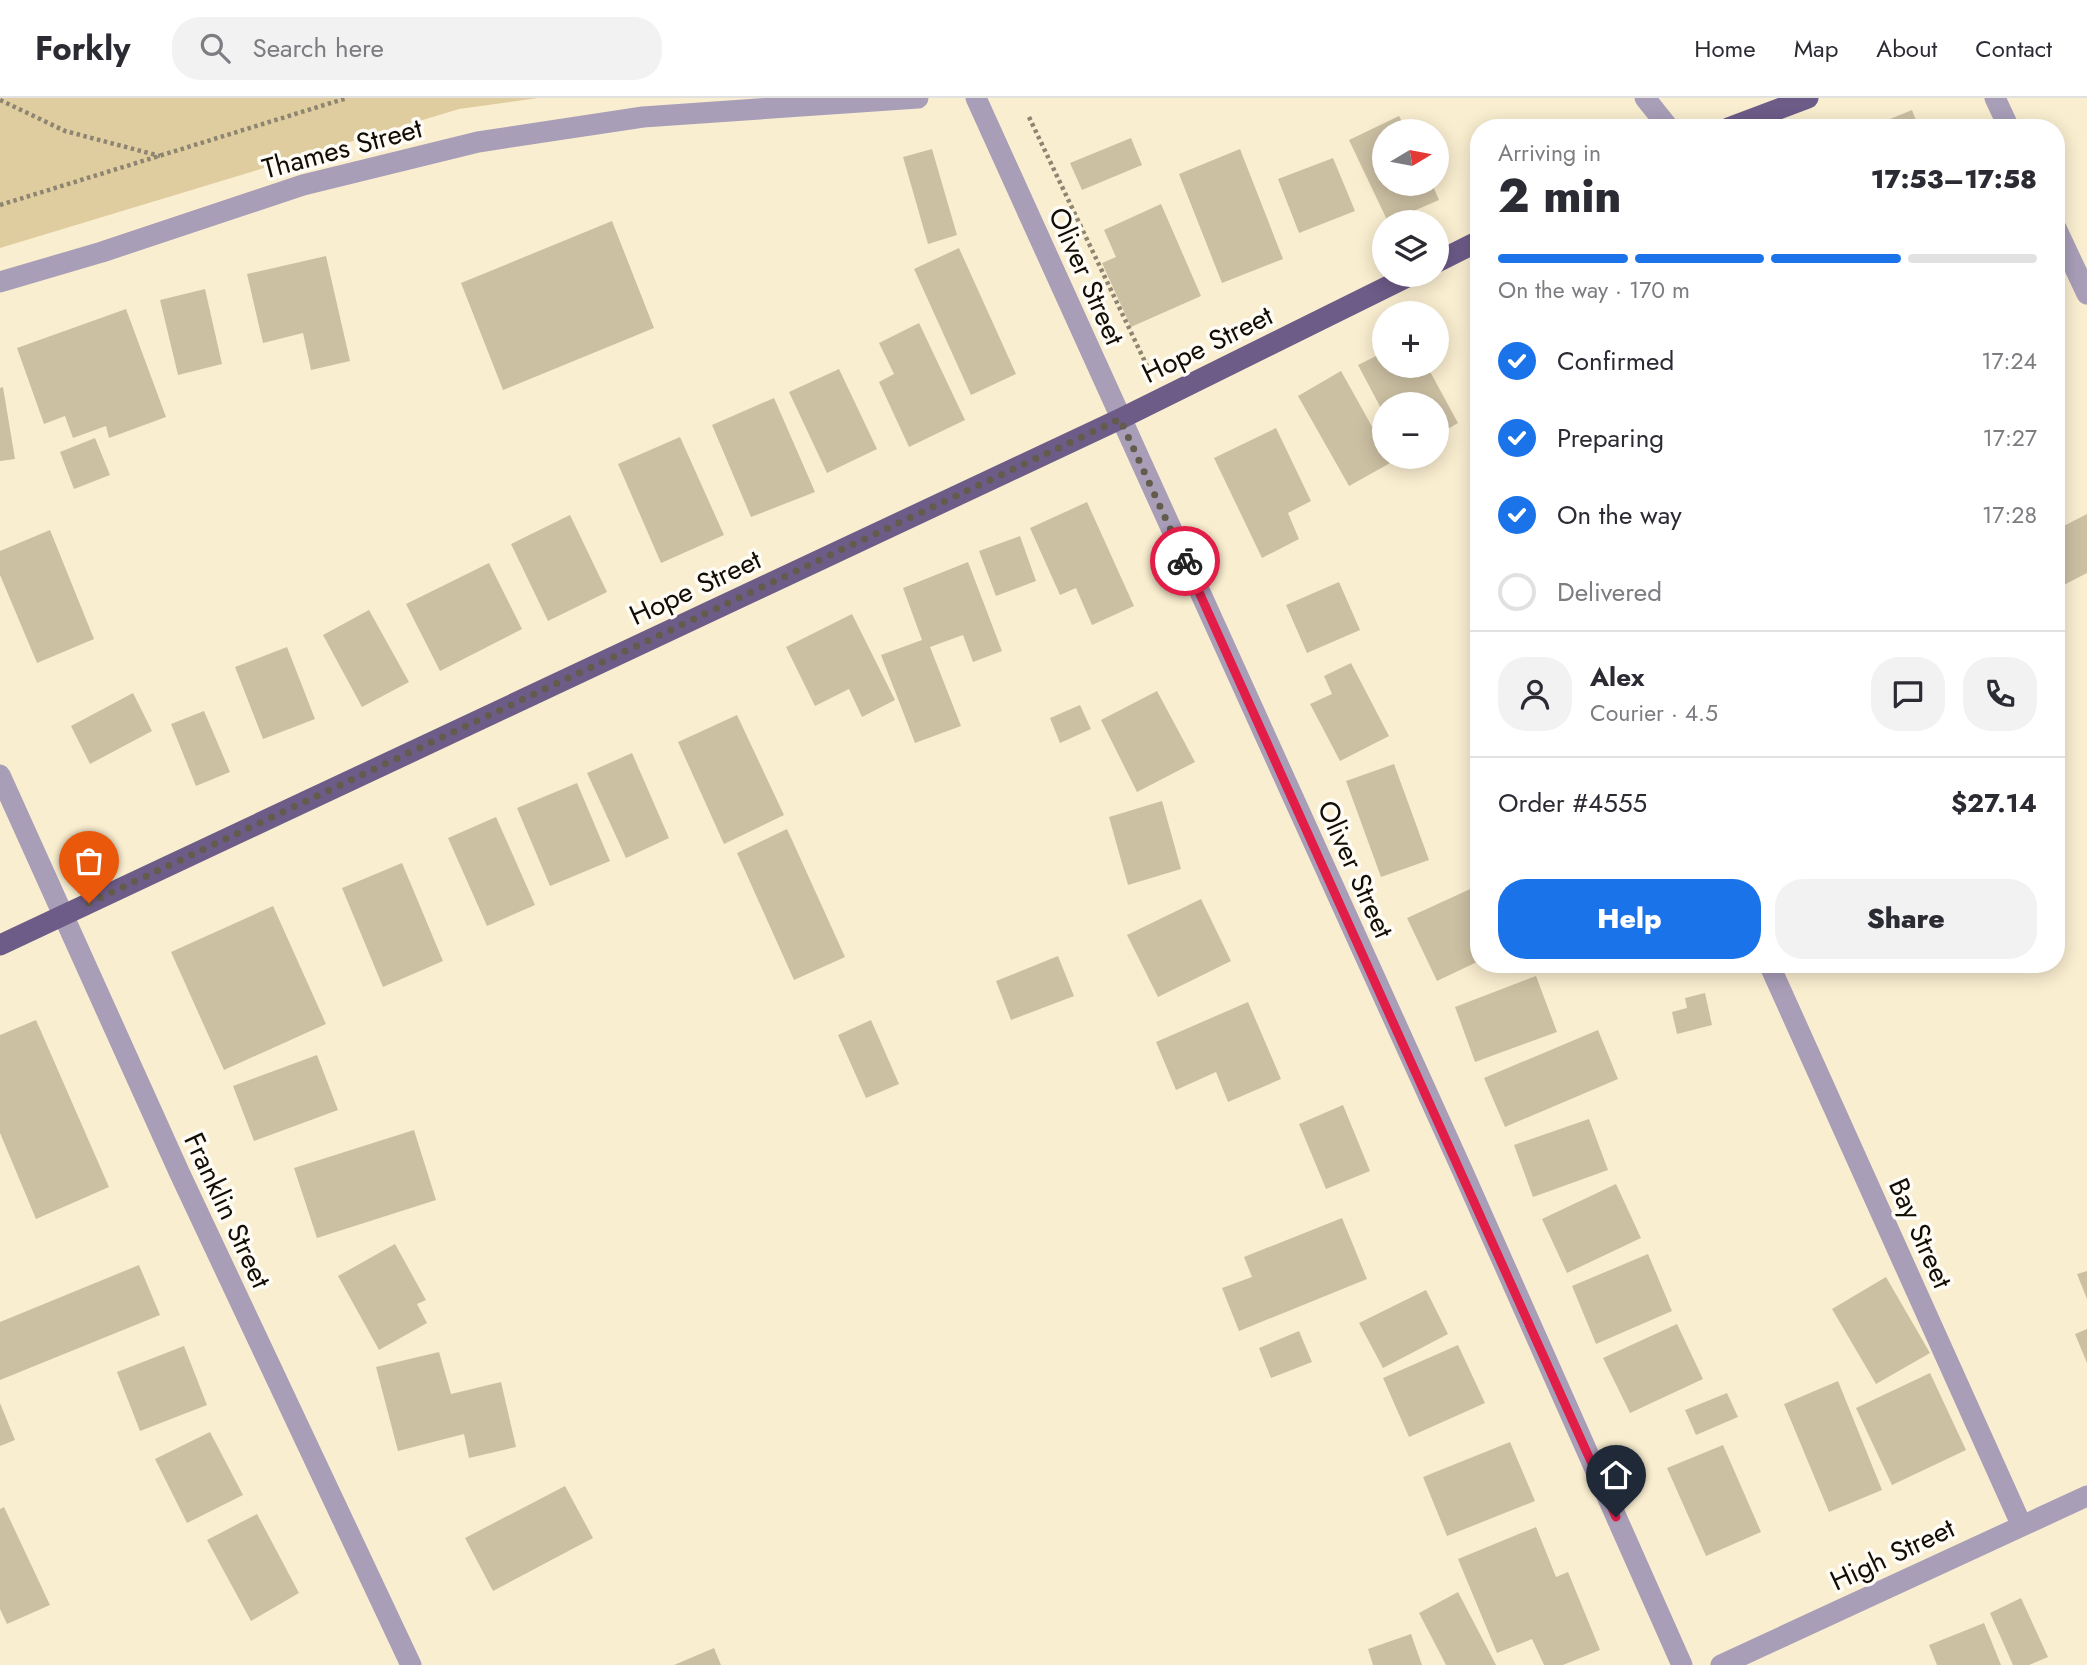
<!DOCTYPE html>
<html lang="en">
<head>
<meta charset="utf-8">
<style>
  body { margin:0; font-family:Jost,sans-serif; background:#f2f2f3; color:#2b2b33; height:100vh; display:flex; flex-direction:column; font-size:26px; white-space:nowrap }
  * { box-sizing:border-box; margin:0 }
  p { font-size:23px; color:#7c7c81 }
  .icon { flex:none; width:38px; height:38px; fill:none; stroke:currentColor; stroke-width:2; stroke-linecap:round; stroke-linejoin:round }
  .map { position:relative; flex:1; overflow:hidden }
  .details { position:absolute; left:1470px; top:21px; width:595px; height:854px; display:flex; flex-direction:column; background:#fff; border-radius:28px; box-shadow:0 4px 18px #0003 }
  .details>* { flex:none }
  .needle { width:46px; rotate:80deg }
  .fabs { position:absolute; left:1372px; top:21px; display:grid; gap:14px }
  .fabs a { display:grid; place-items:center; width:77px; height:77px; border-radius:50%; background:#fff; box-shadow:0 4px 18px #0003; font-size:35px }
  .pin { position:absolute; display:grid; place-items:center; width:60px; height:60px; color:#fff; margin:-72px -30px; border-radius:50% 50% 50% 0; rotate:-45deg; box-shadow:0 0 7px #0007 }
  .pin .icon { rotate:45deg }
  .courier { position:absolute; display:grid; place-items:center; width:70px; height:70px; margin:-35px; border:5px solid #e11d48; border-radius:50%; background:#fff; color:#222; box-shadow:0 2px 9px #0007 }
  .headline em { font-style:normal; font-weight:800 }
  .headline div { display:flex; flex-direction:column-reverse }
  .headline { display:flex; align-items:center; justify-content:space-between; height:119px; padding:0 28px }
  h1 { font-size:46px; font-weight:800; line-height:52px }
  .bar { display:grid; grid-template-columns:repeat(4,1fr); gap:10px 7px; align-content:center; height:84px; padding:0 28px }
  .bar i { height:9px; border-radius:5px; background:#e1e1e2 }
  .bar .selected { background:#1a73e8 }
  .bar p { grid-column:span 4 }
  .line { display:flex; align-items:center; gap:18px; padding:0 28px; border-top:2px solid #e1e1e2 }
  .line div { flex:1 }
  .round { display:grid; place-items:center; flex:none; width:74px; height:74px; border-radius:28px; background:#f2f2f3 }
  ol { padding:0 28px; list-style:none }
  li { display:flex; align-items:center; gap:21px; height:77px }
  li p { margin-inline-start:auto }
  li .icon { padding:7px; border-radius:50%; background:#1a73e8; color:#fff; stroke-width:4 }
  li:last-child { color:#7c7c81 }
  li i { width:38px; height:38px; border:4px solid #e1e1e2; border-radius:50% }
  .button { display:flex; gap:14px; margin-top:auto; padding:14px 28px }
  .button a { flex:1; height:80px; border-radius:28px; background:#1a73e8; color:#fff; font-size:28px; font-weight:800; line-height:80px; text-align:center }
  .button a+a { background:#f2f2f3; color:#2b2b33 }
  header { display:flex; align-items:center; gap:42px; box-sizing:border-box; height:98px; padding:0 35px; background:#fff; border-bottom:2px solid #e1e1e2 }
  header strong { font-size:33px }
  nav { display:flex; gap:38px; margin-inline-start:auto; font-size:24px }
  .search { width:490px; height:63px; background:#f2f2f3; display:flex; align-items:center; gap:18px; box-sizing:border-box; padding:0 24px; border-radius:28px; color:#7c7c81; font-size:26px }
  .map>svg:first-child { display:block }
</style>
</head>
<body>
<header>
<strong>Forkly</strong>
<div class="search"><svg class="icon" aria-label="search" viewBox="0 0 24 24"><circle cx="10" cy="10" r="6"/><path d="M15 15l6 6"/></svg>Search here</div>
<nav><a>Home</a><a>Map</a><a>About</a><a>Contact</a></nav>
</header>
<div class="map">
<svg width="2087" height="1567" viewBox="0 0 2087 1567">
  <rect width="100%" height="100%" fill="#faeed0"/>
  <path fill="#dfcd9f" d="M 0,0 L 538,0 L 459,11 L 0,150 Z"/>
  <path fill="#ccc0a3" d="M 1912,12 L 1919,30 L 1868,30 Z
    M 1399,18 L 1407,33 L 1384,33 L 1384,86 L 1432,86 L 1439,102 L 1388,124 L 1349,42 Z
    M 1131,40 L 1142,67 L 1082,92 L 1070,65 Z
    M 932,51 L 957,137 L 928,146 L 903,59 Z
    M 1240,51 L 1283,161 L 1222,185 L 1179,76 Z
    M 1333,60 L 1355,113 L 1299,135 L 1278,81 Z
    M 1161,106 L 1201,198 L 1131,229 L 1102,165 L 1116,159 L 1104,132 Z
    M 612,123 L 654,230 L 503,292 L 461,185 Z
    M 959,150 L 1016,276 L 971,297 L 914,171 Z
    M 326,158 L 350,263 L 311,272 L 303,235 L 263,245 L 247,176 Z
    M 205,191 L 222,266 L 178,277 L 160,202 Z
    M 126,211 L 166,319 L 109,340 L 106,328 L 73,340 L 65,318 L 44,326 L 17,250 Z
    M 919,225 L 965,322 L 909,349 L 879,284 L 894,276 L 879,245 Z
    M 1384,254 L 1384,268 L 1427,268 L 1458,325 L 1437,337 L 1437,306 L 1384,306 L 1384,316 L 1358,267 Z
    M 839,271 L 877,351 L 827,375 L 789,294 Z
    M 1341,273 L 1384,350 L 1384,359 L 1389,359 L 1392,364 L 1349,388 L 1298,298 Z
    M 3,289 L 15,361 L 0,363 L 0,290 Z
    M 774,300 L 815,394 L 751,419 L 712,327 Z
    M 1276,330 L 1311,403 L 1288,415 L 1299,441 L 1262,460 L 1214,360 Z
    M 680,339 L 724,437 L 661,465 L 618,366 Z
    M 95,340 L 110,377 L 74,391 L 60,354 Z
    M 2056,399 L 2064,414 L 2056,419 Z
    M 1087,404 L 1134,508 L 1092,527 L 1076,490 L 1060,497 L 1030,430 Z
    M 2087,416 L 2087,475 L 2056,491 L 2056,432 Z
    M 570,417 L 607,494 L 548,523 L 511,446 Z
    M 50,432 L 94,541 L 37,565 L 0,477 L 0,453 Z
    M 1020,438 L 1036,483 L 996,498 L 979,453 Z
    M 968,464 L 1002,553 L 973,564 L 963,537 L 930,549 L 961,628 L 915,645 L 881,557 L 922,542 L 903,490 Z
    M 489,465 L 522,531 L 440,573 L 406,506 Z
    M 1339,484 L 1360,532 L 1307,555 L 1286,507 Z
    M 369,512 L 409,584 L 362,609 L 323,537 Z
    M 852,516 L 895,602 L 862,619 L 849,591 L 815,608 L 786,549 Z
    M 287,549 L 315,621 L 263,641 L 235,569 Z
    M 1351,565 L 1389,638 L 1340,663 L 1310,606 L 1332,596 L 1324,578 Z
    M 1157,593 L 1195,664 L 1137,694 L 1101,622 Z
    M 133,595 L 152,633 L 90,666 L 71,628 Z
    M 1080,607 L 1091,631 L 1060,645 L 1050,620 Z
    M 204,613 L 230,674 L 196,688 L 171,626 Z
    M 737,617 L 784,717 L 724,746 L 678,644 Z
    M 632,655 L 669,740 L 626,760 L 587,675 Z
    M 1394,666 L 1429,762 L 1381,779 L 1346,683 Z
    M 577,685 L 610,763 L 550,788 L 517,710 Z
    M 1162,703 L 1181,771 L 1128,787 L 1109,719 Z
    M 496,719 L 535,807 L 487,828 L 448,740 Z
    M 787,731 L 845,859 L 794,882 L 737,755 Z
    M 402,765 L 443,863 L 383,889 L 342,790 Z
    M 1479,787 L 1479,863 L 1437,883 L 1407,820 Z
    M 1201,801 L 1231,863 L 1158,899 L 1127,837 Z
    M 273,808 L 326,926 L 224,972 L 171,854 Z
    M 1058,858 L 1074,898 L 1011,922 L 996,883 Z
    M 1536,878 L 1557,934 L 1475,964 L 1455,909 Z
    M 1705,895 L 1712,927 L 1677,936 L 1672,914 L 1687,910 L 1685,900 Z
    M 1248,904 L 1281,981 L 1228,1004 L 1216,974 L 1176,992 L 1156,944 Z
    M 36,922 L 109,1089 L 36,1121 L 0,1035 L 0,937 Z
    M 871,922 L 899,986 L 866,1000 L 838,937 Z
    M 1598,932 L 1618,981 L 1505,1029 L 1484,980 Z
    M 317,957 L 338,1012 L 254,1043 L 233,988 Z
    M 1343,1007 L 1370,1073 L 1326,1091 L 1299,1026 Z
    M 1589,1021 L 1608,1072 L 1533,1099 L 1514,1047 Z
    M 414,1032 L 436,1102 L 317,1140 L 294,1070 Z
    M 1616,1086 L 1641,1140 L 1567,1175 L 1542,1121 Z
    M 1342,1120 L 1367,1181 L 1239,1233 L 1222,1190 L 1252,1179 L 1244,1159 Z
    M 395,1146 L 426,1202 L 417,1206 L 427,1225 L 379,1252 L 338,1178 Z
    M 1648,1156 L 1672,1213 L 1596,1246 L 1572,1188 Z
    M 139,1167 L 160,1217 L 0,1282 L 0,1224 Z
    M 2087,1173 L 2087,1201 L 2077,1176 Z
    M 1886,1179 L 1930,1255 L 1876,1286 L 1832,1211 Z
    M 1426,1192 L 1448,1236 L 1383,1270 L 1359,1225 Z
    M 1677,1226 L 1703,1281 L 1630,1315 L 1603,1260 Z
    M 2087,1231 L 2087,1265 L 2075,1236 Z
    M 1299,1233 L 1312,1264 L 1271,1280 L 1259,1250 Z
    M 1458,1247 L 1485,1305 L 1409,1339 L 1383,1280 Z
    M 184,1248 L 207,1307 L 140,1333 L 117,1274 Z
    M 439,1254 L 451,1296 L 501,1284 L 516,1349 L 469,1360 L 464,1336 L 398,1353 L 376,1269 Z
    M 1930,1275 L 1966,1352 L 1892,1387 L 1856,1310 Z
    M 1838,1283 L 1882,1392 L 1829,1414 L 1784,1306 Z
    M 1727,1295 L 1738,1319 L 1696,1337 L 1685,1312 Z
    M 0,1305 L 15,1342 L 0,1348 Z
    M 210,1334 L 243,1397 L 187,1425 L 155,1361 Z
    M 1510,1344 L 1535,1403 L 1447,1438 L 1423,1379 Z
    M 1723,1347 L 1761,1434 L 1706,1458 L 1667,1370 Z
    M 565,1388 L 593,1440 L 493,1493 L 465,1440 Z
    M 4,1409 L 50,1507 L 7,1526 L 0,1511 L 0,1411 Z
    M 257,1416 L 299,1495 L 251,1523 L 207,1442 Z
    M 1536,1429 L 1556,1479 L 1568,1474 L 1600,1552 L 1563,1567 L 1544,1567 L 1532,1541 L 1497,1555 L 1458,1461 Z
    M 1458,1494 L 1496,1567 L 1446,1567 L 1419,1515 Z
    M 2021,1500 L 2048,1559 L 2029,1567 L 2013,1567 L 1990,1515 Z
    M 1984,1525 L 2001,1567 L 1937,1567 L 1929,1547 Z
    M 1411,1536 L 1422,1567 L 1373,1567 L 1368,1551 Z
    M 714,1550 L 721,1567 L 674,1567 Z"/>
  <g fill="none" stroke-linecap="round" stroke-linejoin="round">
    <path stroke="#8d8571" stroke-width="4.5" stroke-dasharray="3.5 3.5" stroke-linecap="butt" d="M 0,2 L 65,33 L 160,58
      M 1029,19 L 1147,268
      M 0,107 L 347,0"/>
    <path stroke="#a89eb8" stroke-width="21" d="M 976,0 L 1463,1074 L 1682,1567
      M 1645,0 L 1669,30
      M 1995,0 L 2009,30
      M 2056,130 L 2087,196
      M 0,184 L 102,154 L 303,87 L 478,44 L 643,19 L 918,0
      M 0,677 L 180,1076 L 411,1567
      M 1769,866 L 2021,1426
      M 1721,1567 L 2087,1398"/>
    <path stroke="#6d5b88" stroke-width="21" d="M 1728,30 L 1808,0
      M 1437,164 L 1479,143
      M 0,847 L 1120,321 L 1411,177"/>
  </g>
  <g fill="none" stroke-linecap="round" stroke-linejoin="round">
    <path stroke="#635c4c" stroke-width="7" stroke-dasharray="0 12.6" d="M 89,805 L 1120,321 L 1185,463"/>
    <path stroke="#e11d48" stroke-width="9" d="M 1185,463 L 1616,1419"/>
  </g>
  <g text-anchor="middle" stroke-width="7" stroke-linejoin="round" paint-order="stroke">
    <g font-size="28" fill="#120e05" stroke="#fffcf6">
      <text transform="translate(342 50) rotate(-15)" y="10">Thames Street</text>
      <text transform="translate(1087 178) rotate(66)" y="10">Oliver Street</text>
      <text transform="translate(1207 246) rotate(-26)" y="10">Hope Street</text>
      <text transform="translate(695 489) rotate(-25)" y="10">Hope Street</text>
      <text transform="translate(1356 771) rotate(66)" y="10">Oliver Street</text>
      <text transform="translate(228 1112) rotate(65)" y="10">Franklin Street</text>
      <text transform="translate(1921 1135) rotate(66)" y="10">Bay Street</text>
      <text transform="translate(1892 1456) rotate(-25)" y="10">High Street</text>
    </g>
  </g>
</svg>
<div class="fabs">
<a><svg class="needle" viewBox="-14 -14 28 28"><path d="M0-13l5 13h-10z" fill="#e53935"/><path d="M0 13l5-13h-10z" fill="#7c7c81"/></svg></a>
<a><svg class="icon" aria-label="layers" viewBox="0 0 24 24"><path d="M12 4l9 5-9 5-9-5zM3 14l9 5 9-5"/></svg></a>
<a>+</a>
<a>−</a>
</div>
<div class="pin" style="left:89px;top:805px;background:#ea580c"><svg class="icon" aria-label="bag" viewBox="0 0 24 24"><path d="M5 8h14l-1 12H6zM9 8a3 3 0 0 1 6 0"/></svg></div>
<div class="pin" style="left:1616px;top:1419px;background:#1f2937"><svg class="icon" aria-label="home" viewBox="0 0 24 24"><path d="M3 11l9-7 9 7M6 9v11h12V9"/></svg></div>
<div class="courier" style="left:1185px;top:463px"><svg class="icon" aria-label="bike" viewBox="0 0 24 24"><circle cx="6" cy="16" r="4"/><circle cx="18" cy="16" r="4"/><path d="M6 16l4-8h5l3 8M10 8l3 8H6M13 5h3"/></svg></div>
<section class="details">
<div class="headline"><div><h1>2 min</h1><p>Arriving in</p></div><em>17:53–17:58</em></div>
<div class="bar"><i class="selected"></i><i class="selected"></i><i class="selected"></i><i></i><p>On the way · 170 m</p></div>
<ol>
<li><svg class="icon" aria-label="check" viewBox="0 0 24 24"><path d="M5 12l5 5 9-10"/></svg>Confirmed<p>17:24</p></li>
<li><svg class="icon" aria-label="check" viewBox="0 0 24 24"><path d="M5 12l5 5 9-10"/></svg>Preparing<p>17:27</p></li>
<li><svg class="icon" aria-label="check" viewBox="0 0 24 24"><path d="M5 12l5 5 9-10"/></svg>On the way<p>17:28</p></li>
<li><i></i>Delivered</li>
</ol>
<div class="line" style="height:126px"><a class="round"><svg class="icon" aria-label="person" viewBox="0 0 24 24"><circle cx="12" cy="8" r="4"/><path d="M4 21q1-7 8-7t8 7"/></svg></a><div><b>Alex</b><p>Courier · 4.5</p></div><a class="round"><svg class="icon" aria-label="chat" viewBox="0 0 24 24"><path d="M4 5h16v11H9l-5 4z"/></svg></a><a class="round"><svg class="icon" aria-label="phone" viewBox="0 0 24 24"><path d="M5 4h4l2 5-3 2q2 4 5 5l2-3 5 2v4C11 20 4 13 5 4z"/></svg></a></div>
<div class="line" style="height:91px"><div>Order #4555</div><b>$27.14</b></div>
<div class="button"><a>Help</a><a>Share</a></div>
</section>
</div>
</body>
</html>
